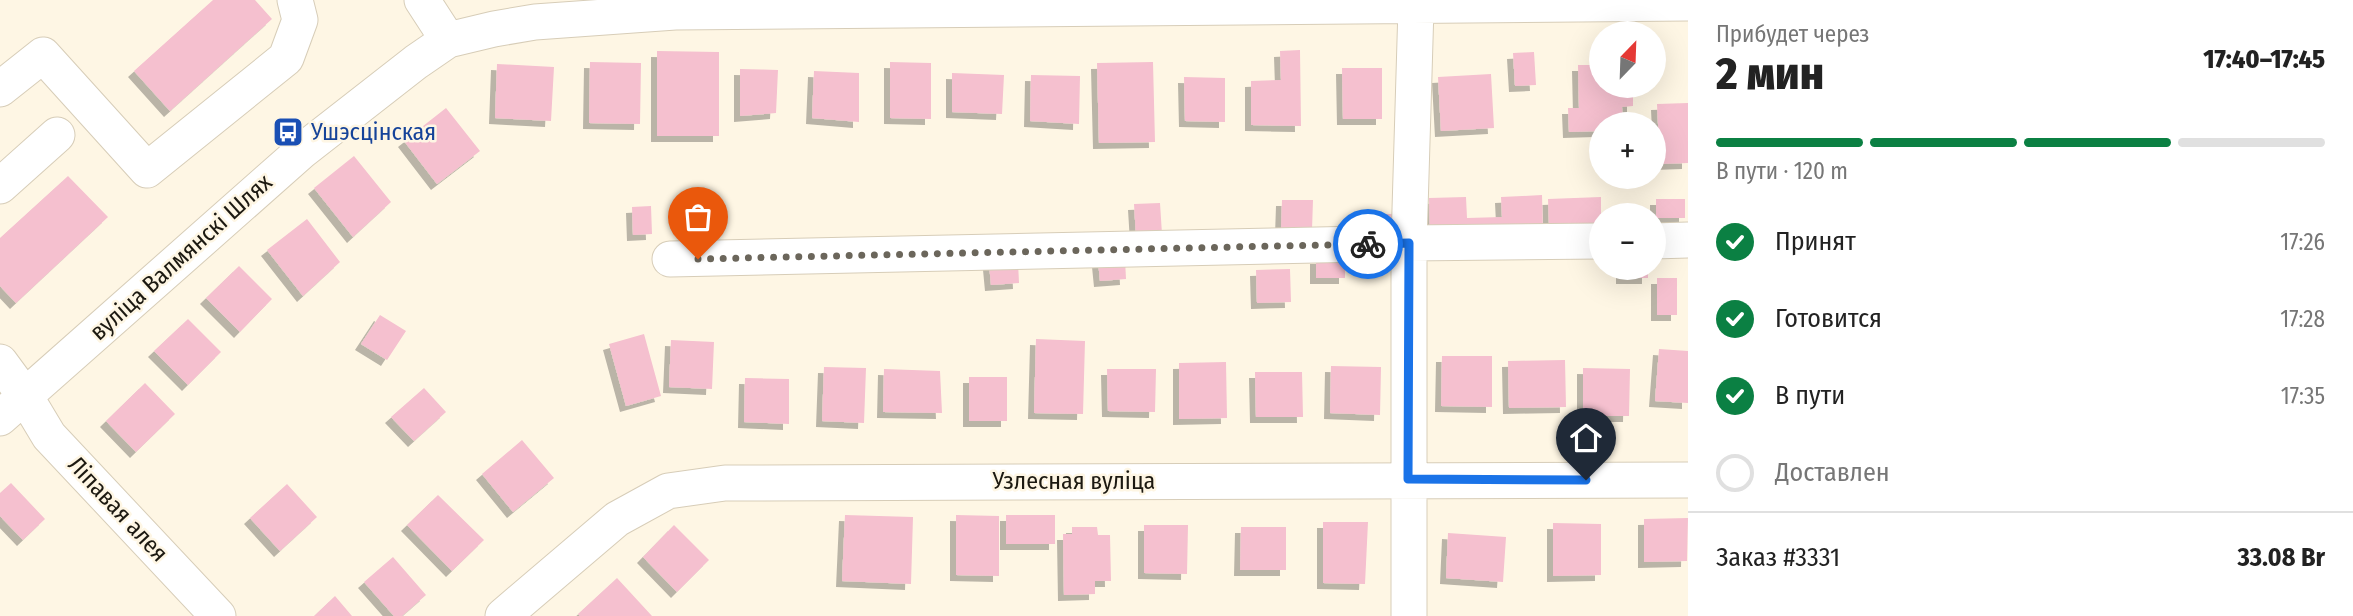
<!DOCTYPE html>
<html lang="ru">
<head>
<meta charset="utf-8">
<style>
  body { margin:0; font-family:"Fira Sans Condensed",sans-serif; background:#f2f2f2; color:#222; height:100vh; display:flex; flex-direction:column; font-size:26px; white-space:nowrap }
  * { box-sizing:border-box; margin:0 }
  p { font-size:23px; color:#767676 }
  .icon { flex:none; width:38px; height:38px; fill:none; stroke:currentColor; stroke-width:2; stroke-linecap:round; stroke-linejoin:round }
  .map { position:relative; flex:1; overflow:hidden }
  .side { display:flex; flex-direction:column; background:#fff; width:665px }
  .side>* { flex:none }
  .needle { width:46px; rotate:23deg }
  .buttons { position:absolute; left:1589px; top:21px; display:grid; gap:14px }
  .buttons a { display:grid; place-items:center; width:77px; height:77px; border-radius:50%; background:#fff; box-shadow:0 7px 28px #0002; font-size:35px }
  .pin { position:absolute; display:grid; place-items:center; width:60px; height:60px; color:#fff; margin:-72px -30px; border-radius:50% 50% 50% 0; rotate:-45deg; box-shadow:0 0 7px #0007 }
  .pin .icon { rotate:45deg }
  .courier { position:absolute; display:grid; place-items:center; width:70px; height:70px; margin:-35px; border:5px solid #1a73e8; border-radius:50%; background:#fff; color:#222; box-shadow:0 2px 9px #0007 }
  .head em { font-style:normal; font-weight:800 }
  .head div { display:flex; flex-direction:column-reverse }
  .head { display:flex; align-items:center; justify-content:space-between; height:119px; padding:0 28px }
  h1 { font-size:46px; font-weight:800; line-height:52px }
  .bar { display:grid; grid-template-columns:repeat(4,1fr); gap:10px 7px; align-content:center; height:84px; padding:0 28px }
  .bar i { height:9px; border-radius:5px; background:#e0e0e0 }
  .bar .selected { background:#0b8043 }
  .bar p { grid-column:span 4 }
  .line { display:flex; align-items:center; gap:18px; padding:0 28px; border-top:2px solid #e0e0e0 }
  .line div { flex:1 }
  ol { padding:0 28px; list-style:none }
  li { display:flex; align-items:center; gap:21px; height:77px }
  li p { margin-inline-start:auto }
  li .icon { padding:7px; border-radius:50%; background:#0b8043; color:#fff; stroke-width:4 }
  li:last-child { color:#767676 }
  li i { width:38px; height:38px; border:4px solid #e0e0e0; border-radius:50% }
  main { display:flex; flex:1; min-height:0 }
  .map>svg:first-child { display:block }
</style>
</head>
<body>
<main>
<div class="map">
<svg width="1688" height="616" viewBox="0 0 1688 616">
  <defs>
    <filter id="shadow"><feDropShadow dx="-6" dy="6" stdDeviation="0" flood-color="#0004"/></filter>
  </defs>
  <rect width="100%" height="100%" fill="#fef6e4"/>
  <path fill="#f5c0cf" filter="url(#shadow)" d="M 213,0 L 255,0 L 272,19 L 170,111 L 134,71 Z
    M 1300,50 L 1301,126 L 1251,125 L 1251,81 L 1281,80 L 1280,51 Z
    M 657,51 L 719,52 L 719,136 L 657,136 Z
    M 1534,52 L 1536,85 L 1515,86 L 1513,53 Z
    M 590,62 L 641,63 L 640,124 L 589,123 Z
    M 890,62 L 931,63 L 931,119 L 890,118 Z
    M 1153,62 L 1155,142 L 1099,143 L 1097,63 Z
    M 497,64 L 554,67 L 551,121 L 495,118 Z
    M 1578,65 L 1601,65 L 1601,86 L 1633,86 L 1633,106 L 1622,107 L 1623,124 L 1601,124 L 1601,131 L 1569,132 L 1568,108 L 1579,108 Z
    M 1342,68 L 1382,68 L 1382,119 L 1343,119 Z
    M 740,69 L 778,70 L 776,113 L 740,116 Z
    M 814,71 L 859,73 L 859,122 L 812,118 Z
    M 952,73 L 1004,75 L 1002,114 L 952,112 Z
    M 1491,74 L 1494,128 L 1441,131 L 1438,77 Z
    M 1031,75 L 1080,76 L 1079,124 L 1030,121 Z
    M 1184,77 L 1225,78 L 1225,122 L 1185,121 Z
    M 1688,103 L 1688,163 L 1660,164 L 1657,104 Z
    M 446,108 L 480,151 L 437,184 L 404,141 Z
    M 354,156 L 391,202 L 353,237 L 314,188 Z
    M 68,176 L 108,217 L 16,303 L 0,286 L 0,238 Z
    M 1542,195 L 1543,233 L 1430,237 L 1429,198 L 1466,197 L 1467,218 L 1502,217 L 1501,197 Z
    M 1601,197 L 1601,224 L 1549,225 L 1548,199 Z
    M 1656,199 L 1685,199 L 1685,218 L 1656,218 Z
    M 1282,200 L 1313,200 L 1312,230 L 1281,229 Z
    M 1160,203 L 1162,234 L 1136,236 L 1134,204 Z
    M 651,206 L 652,234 L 633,235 L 632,207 Z
    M 1350,214 L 1400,214 L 1400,237 L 1350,237 Z
    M 307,219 L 340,262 L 303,296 L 267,250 Z
    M 1316,258 L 1345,258 L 1345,278 L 1316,278 Z
    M 1125,259 L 1126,279 L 1100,281 L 1098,261 Z
    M 1018,262 L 1019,283 L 991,285 L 989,264 Z
    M 239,266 L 272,299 L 240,332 L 206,298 Z
    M 1622,268 L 1648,268 L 1648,278 L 1622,278 Z
    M 1290,269 L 1291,302 L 1257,303 L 1256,270 Z
    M 1657,278 L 1677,278 L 1677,315 L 1657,315 Z
    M 380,315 L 406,331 L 387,360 L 361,344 Z
    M 188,319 L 221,352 L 188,385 L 154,351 Z
    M 644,334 L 661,396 L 626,406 L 609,344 Z
    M 1036,339 L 1085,341 L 1083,414 L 1034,413 Z
    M 671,340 L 714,342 L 712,389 L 669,387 Z
    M 1659,349 L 1688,351 L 1688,403 L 1655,401 Z
    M 1442,356 L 1492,356 L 1492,407 L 1441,406 Z
    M 1565,360 L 1566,407 L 1509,408 L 1508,361 Z
    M 1226,362 L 1227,418 L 1179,419 L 1179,363 Z
    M 1331,366 L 1381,367 L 1380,415 L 1330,413 Z
    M 824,367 L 866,368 L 864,423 L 822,421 Z
    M 1583,368 L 1630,369 L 1629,416 L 1583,416 Z
    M 884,369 L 940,371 L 942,413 L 883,412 Z
    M 1107,369 L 1156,369 L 1155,412 L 1108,411 Z
    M 1255,372 L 1302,372 L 1303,417 L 1256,417 Z
    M 969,377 L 1007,377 L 1007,421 L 969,421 Z
    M 745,378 L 789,379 L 789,424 L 744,422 Z
    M 145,383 L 175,414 L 136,452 L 106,421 Z
    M 424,388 L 446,412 L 414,441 L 391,417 Z
    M 522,440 L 554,478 L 513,512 L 482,474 Z
    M 11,483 L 45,519 L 23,540 L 0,516 L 0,493 Z
    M 287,484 L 317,517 L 280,551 L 250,518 Z
    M 438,495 L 484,540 L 452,571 L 407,525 Z
    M 845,515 L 913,517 L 911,584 L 842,581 Z
    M 956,515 L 999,516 L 999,576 L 956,575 Z
    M 1006,515 L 1055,515 L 1055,544 L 1006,544 Z
    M 1688,518 L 1687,561 L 1644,562 L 1644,519 Z
    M 1323,522 L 1368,522 L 1365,584 L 1323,583 Z
    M 1553,523 L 1601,524 L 1601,575 L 1553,576 Z
    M 674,525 L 709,560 L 677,592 L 643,557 Z
    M 1144,525 L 1188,525 L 1187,574 L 1144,573 Z
    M 1072,527 L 1097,527 L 1098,535 L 1110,535 L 1111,581 L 1095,581 L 1095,594 L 1064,595 L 1063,534 L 1072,534 Z
    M 1241,527 L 1286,527 L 1286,570 L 1240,570 Z
    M 1448,533 L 1506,537 L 1503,582 L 1446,578 Z
    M 393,557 L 426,595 L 402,616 L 394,616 L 364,582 Z
    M 617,578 L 652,616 L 580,616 L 578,614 Z
    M 335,596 L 352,616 L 314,616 Z"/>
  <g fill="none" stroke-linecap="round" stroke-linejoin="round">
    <g stroke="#d7cdb8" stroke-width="37">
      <path id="minor" d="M 422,0 L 448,40
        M 0,89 L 43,55 L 147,170 L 286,58 L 300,20 L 295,0
        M 0,186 L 57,135
        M 1654,241 L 1688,240
        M 670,259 L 1409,243 L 1601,241
        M 0,362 L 25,396 L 49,436 L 218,616
        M 0,418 L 302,151 L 416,62 L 448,40 L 494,29 L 535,22 L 675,12 L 1688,3
        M 503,616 L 617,519 L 668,491 L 725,483 L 1688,480
        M 1409,616 L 1409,243 L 1416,7"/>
    </g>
    <use href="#minor" stroke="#fff" stroke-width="35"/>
  </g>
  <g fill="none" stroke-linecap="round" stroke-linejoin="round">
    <path stroke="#6b665b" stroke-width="7" stroke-dasharray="0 12.6" d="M 698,259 L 1368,244"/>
    <path stroke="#1a73e8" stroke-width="9" d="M 1368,244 L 1409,243 L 1408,479 L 1586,480"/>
  </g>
  <defs>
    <g id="bus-square" transform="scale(1.575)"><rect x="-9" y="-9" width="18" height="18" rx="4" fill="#1a4fb4" stroke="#fef6e4"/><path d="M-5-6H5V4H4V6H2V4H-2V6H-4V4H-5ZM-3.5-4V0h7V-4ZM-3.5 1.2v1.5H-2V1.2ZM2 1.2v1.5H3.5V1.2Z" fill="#fff"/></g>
  </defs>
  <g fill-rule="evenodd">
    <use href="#bus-square" x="288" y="132"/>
  </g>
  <g text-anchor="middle" stroke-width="5" stroke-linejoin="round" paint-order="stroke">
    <g font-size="24" fill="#164399" stroke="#fef6e4" text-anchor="start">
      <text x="311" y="140">Ушэсцінская</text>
    </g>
    <g font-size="24" fill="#1c1911" stroke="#fef6e4">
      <text transform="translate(181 257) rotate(-42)" y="8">вуліца Валмянскі Шлях</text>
      <text x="1074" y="489">Узлесная вуліца</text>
      <text transform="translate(118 509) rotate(47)" y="8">Ліпавая алея</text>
    </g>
  </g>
</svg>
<div class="buttons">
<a><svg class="needle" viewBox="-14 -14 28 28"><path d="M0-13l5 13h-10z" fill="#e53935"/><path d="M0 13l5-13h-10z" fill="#767676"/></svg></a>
<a>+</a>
<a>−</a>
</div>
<div class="pin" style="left:698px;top:259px;background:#ea580c"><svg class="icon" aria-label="bag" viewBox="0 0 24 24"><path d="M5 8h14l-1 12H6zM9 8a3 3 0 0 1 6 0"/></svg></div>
<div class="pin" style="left:1586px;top:480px;background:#1f2937"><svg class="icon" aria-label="home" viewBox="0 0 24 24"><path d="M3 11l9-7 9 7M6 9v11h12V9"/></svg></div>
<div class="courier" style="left:1368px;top:244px"><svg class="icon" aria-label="bike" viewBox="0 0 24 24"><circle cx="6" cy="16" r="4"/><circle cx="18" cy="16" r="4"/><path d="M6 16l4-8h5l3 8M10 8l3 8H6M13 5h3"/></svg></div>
</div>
<section class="side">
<div class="head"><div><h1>2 мин</h1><p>Прибудет через</p></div><em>17:40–17:45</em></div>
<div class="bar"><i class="selected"></i><i class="selected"></i><i class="selected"></i><i></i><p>В пути · 120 m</p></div>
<ol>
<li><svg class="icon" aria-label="check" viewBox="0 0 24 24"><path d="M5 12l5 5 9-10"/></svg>Принят<p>17:26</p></li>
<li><svg class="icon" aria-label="check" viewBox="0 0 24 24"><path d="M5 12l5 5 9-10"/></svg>Готовится<p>17:28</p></li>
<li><svg class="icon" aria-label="check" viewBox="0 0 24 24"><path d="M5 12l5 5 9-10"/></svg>В пути<p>17:35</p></li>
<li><i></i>Доставлен</li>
</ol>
<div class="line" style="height:91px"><div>Заказ #3331</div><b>33.08 Br</b></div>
</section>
</main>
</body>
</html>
